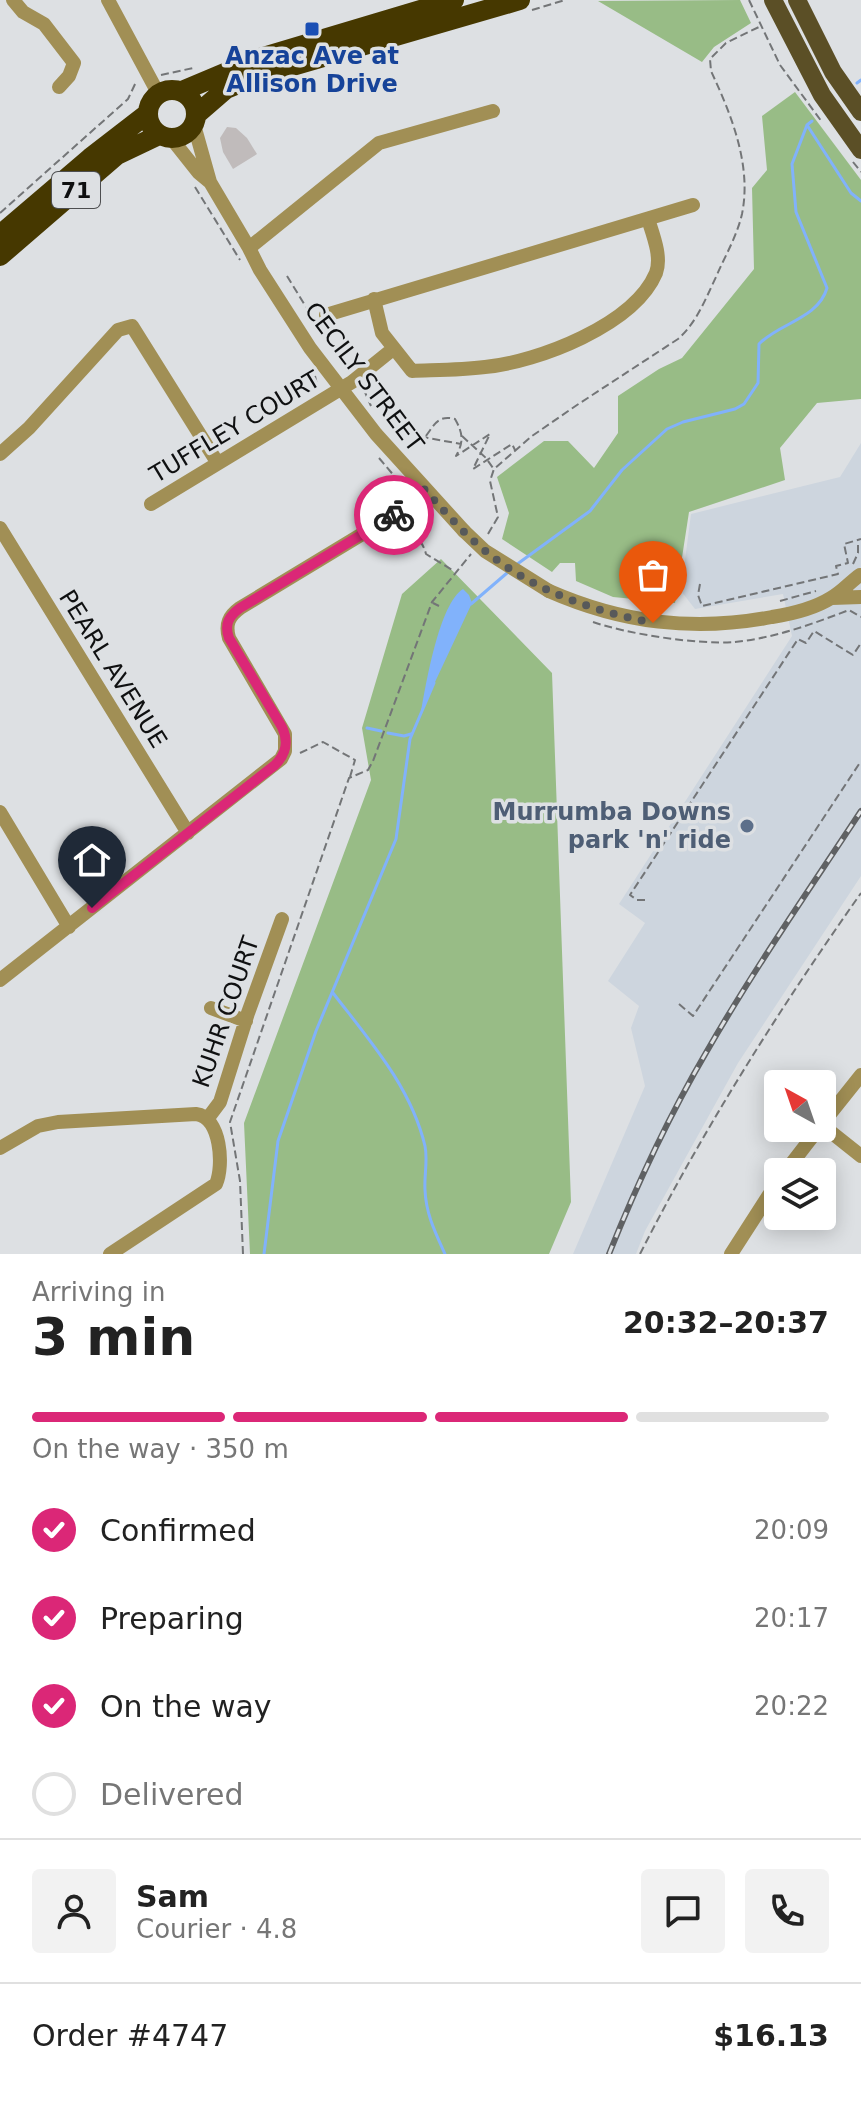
<!DOCTYPE html>
<html lang="en">
<head>
<meta charset="utf-8">
<style>
  body { margin:0; font-family:"DejaVu Sans",sans-serif; background:#f2f2f2; color:#222; height:100vh; display:flex; flex-direction:column; font-size:30px; white-space:nowrap }
  * { box-sizing:border-box; margin:0 }
  p { font-size:26px; color:#767676 }
  .icon { flex:none; width:44px; height:44px; fill:none; stroke:currentColor; stroke-width:2; stroke-linecap:round; stroke-linejoin:round }
  .map { position:relative; height:1254px; overflow:hidden }
  .side { display:flex; flex-direction:column; background:#fff; flex:1 }
  .side>* { flex:none }
  .needle { width:52px; rotate:320deg }
  .controls { position:absolute; left:764px; top:1070px; display:grid; gap:16px }
  .controls a { display:grid; place-items:center; width:72px; height:72px; border-radius:8px; background:#fff; box-shadow:0 4px 20px #0003; font-size:40px }
  .pin { position:absolute; display:grid; place-items:center; width:68px; height:68px; color:#fff; margin:-82px -34px; border-radius:50% 50% 50% 0; rotate:-45deg; box-shadow:0 0 8px #0007 }
  .pin .icon { rotate:45deg }
  .courier { position:absolute; display:grid; place-items:center; width:80px; height:80px; margin:-40px; border:6px solid #db2777; border-radius:50%; background:#fff; color:#222; box-shadow:0 2px 10px #0007 }
  .headline em { font-style:normal; font-weight:600 }
  .headline div { display:flex; flex-direction:column-reverse }
  .headline { display:flex; align-items:center; justify-content:space-between; height:136px; padding:0 32px }
  h1 { font-size:52px; font-weight:600; line-height:60px }
  .bar { display:grid; grid-template-columns:repeat(4,1fr); gap:12px 8px; align-content:center; height:96px; padding:0 32px }
  .bar i { height:10px; border-radius:6px; background:#e0e0e0 }
  .bar .active { background:#db2777 }
  .bar p { grid-column:span 4 }
  .line { display:flex; align-items:center; gap:20px; padding:0 32px; border-top:2px solid #e0e0e0 }
  .line div { flex:1 }
  .round { display:grid; place-items:center; flex:none; width:84px; height:84px; border-radius:8px; background:#f2f2f2 }
  ol { padding:0 32px; list-style:none }
  li { display:flex; align-items:center; gap:24px; height:88px }
  li p { margin-inline-start:auto }
  li .icon { padding:8px; border-radius:50%; background:#db2777; color:#fff; stroke-width:4 }
  li:last-child { color:#767676 }
  li i { width:44px; height:44px; border:4px solid #e0e0e0; border-radius:50% }
  .map>svg:first-child { display:block }
</style>
</head>
<body>
<div class="map">
<svg width="861" height="1254" viewBox="0 0 861 1254">
  <rect width="100%" height="100%" fill="#dde0e3"/>
  <path fill="#cdd5de" d="M 861,443 L 861,876 L 738,1063 L 645,1231 L 636,1254 L 573,1254 L 645,1086 L 631,1028 L 639,1006 L 608,981 L 645,923 L 619,904 L 792,636 L 783,594 L 695,609 L 681,591 L 691,514 L 840,477 Z"/>
  <path fill="#98bc86" d="M 740,0 L 751,23 L 714,47 L 702,62 L 598,1 Z
    M 795,92 L 861,180 L 861,399 L 817,403 L 780,448 L 785,480 L 689,512 L 675,603 L 613,597 L 576,581 L 575,563 L 560,563 L 552,572 L 502,539 L 509,513 L 497,477 L 544,441 L 568,441 L 594,468 L 618,433 L 618,396 L 659,369 L 682,358 L 754,269 L 752,188 L 767,170 L 762,116 Z
    M 441,559 L 552,673 L 571,1202 L 549,1254 L 250,1254 L 244,1123 L 371,780 L 362,728 L 402,594 Z"/>
  <path fill="#81b2fb" d="M 463,589 L 469,595 L 472,603 L 421,712 C 426,684 439,604 463,589 Z"/>
  <g fill="none" stroke-linecap="round" stroke-linejoin="round">
    <path stroke="#81b2fb" stroke-width="3" d="M 857,83 L 861,80
      M 807,125 L 851,193 L 861,201
      M 516,565 L 590,511 L 622,470 L 667,429 L 683,422 L 735,409 L 744,404 L 758,383 L 759,344 C 779,323 818,319 827,288 L 796,212 L 792,164 L 807,125 L 812,121
      M 471,604 L 507,573
      M 367,728 L 381,731
      M 388,733 L 404,736 L 411,734
      M 333,993 C 370,1041 411,1087 425,1146 C 428,1160 424,1175 425,1190 C 426,1214 435,1232 445,1254
      M 264,1254 L 278,1141 L 316,1031 L 396,839 L 410,739 L 434,683"/>
  </g>
  <path fill="#c0bbbb" d="M 227,127 L 236,128 L 247,138 L 257,154 L 233,169 L 223,152 L 220,138 Z"/>
  <g fill="none" stroke-linecap="round" stroke-linejoin="round">
    <path stroke="#737577" stroke-width="2" stroke-dasharray="8 4" stroke-linecap="butt" d="M 749,0 L 780,65 L 822,122
      M 532,10 L 565,0
      M 161,75 L 193,68
      M 853,162 L 861,172
      M 195,187 L 240,260
      M 0,213 L 128,99 L 136,82
      M 287,276 L 314,320
      M 317,325 L 348,369
      M 315,376 L 318,389
      M 364,390 L 371,406
      M 392,431 L 408,424 L 417,436 L 461,444
      M 426,436 C 435,423 439,415 455,419 C 463,433 464,442 456,456 L 490,434 L 473,469 L 512,444 L 515,450
      M 462,436 L 486,458 L 493,468
      M 379,458 L 396,478 L 397,493
      M 414,514 L 421,512 L 431,514
      M 403,524 C 411,538 421,535 426,554 L 454,571
      M 488,534 L 498,517 L 490,481 L 494,469 L 532,436 L 577,405 L 678,339 C 697,322 705,300 716,277 C 725,256 737,236 742,214 C 752,165 731,114 711,71 L 710,59 L 726,43 L 761,26
      M 853,564 L 858,553 L 858,540
      M 700,584 L 698,595 L 702,606 L 838,574 L 836,566 L 848,563 L 844,544 L 861,539
      M 780,601 L 816,591
      M 433,603 L 439,606
      M 593,622 C 628,634 698,645 735,642 C 775,638 812,624 849,610 L 861,617
      M 300,753 L 323,742 L 355,760 L 350,777
      M 645,900 L 637,900 L 630,895 L 798,639 L 806,643 L 814,631 L 853,655 L 861,643
      M 679,1004 L 693,1016 L 861,761
      M 243,1254 L 240,1181 L 230,1122 L 349,778 L 368,770 L 373,761 L 432,602 L 471,554
      M 640,1254 C 704,1128 780,1008 861,893"/>
    <path stroke="#a18f55" stroke-width="14" d="M 13,0 L 23,12 L 44,24 L 74,63 L 69,76 L 59,87
      M 108,0 L 158,93
      M 194,125 L 210,182
      M 171,138 L 198,172 L 210,182 L 249,248 L 260,270 L 310,348 L 376,434 L 464,531
      M 249,248 L 379,143 L 493,111
      M 374,299 L 382,333 L 412,371 C 436,370 461,370 485,367 C 538,362 634,325 656,273 C 662,257 653,235 648,219
      M 326,315 L 693,205
      M 0,454 L 29,428 L 118,330 L 132,326 L 217,462
      M 151,504 L 352,382 L 393,349
      M 0,528 L 188,833
      M 549,591 C 622,623 694,632 772,617 C 791,614 815,608 831,598 C 842,592 850,582 860,575
      M 832,598 L 861,597
      M 0,812 L 69,927
      M 0,980 L 281,759 L 285,751 L 285,734 L 229,638 C 225,624 229,616 240,608 L 397,513 L 422,487
      M 211,1008 L 246,1021
      M 208,1118 L 220,1102 L 248,1013 L 282,919
      M 822,1124 L 861,1075
      M 822,1125 L 861,1156
      M 0,1148 L 38,1126 L 58,1122 L 196,1114 C 221,1117 224,1166 216,1184 L 110,1254
      M 785,1172 L 819,1128
      M 731,1254 L 778,1181"/>
    <path stroke="#5b4f26" stroke-width="18" d="M 773,0 L 822,95 L 861,150
      M 797,0 L 833,72 L 861,112"/>
    <path stroke="#463800" stroke-width="20" d="M148 114a24 24 0 1 1 48 0a24 24 0 1 1-48 0Z
      M 182,91 L 263,57 L 454,0
      M 196,115 L 226,89 L 255,77 L 520,0
      M 0,235 L 90,158 L 147,114
      M 0,256 L 117,155 L 159,135"/>
    <g stroke="#5f6163" stroke-width="6">
      <path id="rail" d="M 609,1254 C 637,1184 669,1116 707,1051 C 754,969 809,890 861,811"/>
    </g>
    <use href="#rail" stroke="#dde0e3" stroke-width="3" stroke-dasharray="9" stroke-linecap="butt"/>
    <path stroke="#a18f55" stroke-width="14" d="M 464,531 L 485,551 L 549,591"/>
  </g>
  <g fill="none" stroke-linecap="round" stroke-linejoin="round">
    <path stroke="#57595a" stroke-width="8" stroke-dasharray="0 14.4" d="M 394,515 L 422,487 C 442,508 461,531 483,549 C 533,591 591,610 653,623"/>
    <path stroke="#db2777" stroke-width="10" d="M 92,908 L 275,765 C 286,754 289,742 282,727 L 229,638 C 224,624 229,616 240,608 L 394,515"/>
  </g>
  <rect fill="#1a4fb4" stroke="#dde0e3" stroke-width="3" x="304" y="21" width="16" height="16" rx="4"/>
  <circle fill="#5c6f8a" stroke="#dde0e3" stroke-width="3" cx="747" cy="826" r="8"/>
  <g text-anchor="middle" stroke-width="7" stroke-linejoin="round" paint-order="stroke">
    <rect fill="#dde0e3" stroke="#4d4e50" stroke-width="2" x="52" y="172" width="48" height="36" rx="6"/>
    <g font-size="22" font-weight="bold" fill="#0f1011">
      <text x="76" y="198">71</text>
    </g>
    <g font-size="24" font-weight="bold" fill="#164399" stroke="#dde0e3">
      <text x="312" y="64">Anzac Ave at<tspan x="312" dy="28">Allison Drive</tspan></text>
    </g>
    <g font-size="24" fill="#0f1011" stroke="#dde0e3">
      <text transform="translate(364 377) rotate(53)" y="8">CECILY STREET</text>
      <text transform="translate(235 427) rotate(-31)" y="8">TUFFLEY COURT</text>
      <text transform="translate(113 669) rotate(58)" y="8">PEARL AVENUE</text>
      <text transform="translate(226 1012) rotate(-71)" y="8">KUHR COURT</text>
    </g>
    <g font-size="24" font-weight="bold" fill="#4e5e75" stroke="#dde0e3" text-anchor="end">
      <text x="731" y="820">Murrumba Downs<tspan x="731" dy="28">park 'n' ride</tspan></text>
    </g>
  </g>
</svg>
<div class="controls">
<a><svg class="needle" viewBox="-14 -14 28 28"><path d="M0-13l5 13h-10z" fill="#e53935"/><path d="M0 13l5-13h-10z" fill="#767676"/></svg></a>
<a><svg class="icon" aria-label="layers" viewBox="0 0 24 24"><path d="M12 4l9 5-9 5-9-5zM3 14l9 5 9-5"/></svg></a>
</div>
<div class="pin" style="left:653px;top:623px;background:#ea580c"><svg class="icon" aria-label="bag" viewBox="0 0 24 24"><path d="M5 8h14l-1 12H6zM9 8a3 3 0 0 1 6 0"/></svg></div>
<div class="pin" style="left:92px;top:908px;background:#1f2937"><svg class="icon" aria-label="home" viewBox="0 0 24 24"><path d="M3 11l9-7 9 7M6 9v11h12V9"/></svg></div>
<div class="courier" style="left:394px;top:515px"><svg class="icon" aria-label="bike" viewBox="0 0 24 24"><circle cx="6" cy="16" r="4"/><circle cx="18" cy="16" r="4"/><path d="M6 16l4-8h5l3 8M10 8l3 8H6M13 5h3"/></svg></div>
</div>
<section class="side">
<div class="headline"><div><h1>3 min</h1><p>Arriving in</p></div><em>20:32–20:37</em></div>
<div class="bar"><i class="active"></i><i class="active"></i><i class="active"></i><i></i><p>On the way · 350 m</p></div>
<ol>
<li><svg class="icon" aria-label="check" viewBox="0 0 24 24"><path d="M5 12l5 5 9-10"/></svg>Confirmed<p>20:09</p></li>
<li><svg class="icon" aria-label="check" viewBox="0 0 24 24"><path d="M5 12l5 5 9-10"/></svg>Preparing<p>20:17</p></li>
<li><svg class="icon" aria-label="check" viewBox="0 0 24 24"><path d="M5 12l5 5 9-10"/></svg>On the way<p>20:22</p></li>
<li><i></i>Delivered</li>
</ol>
<div class="line" style="height:144px"><a class="round"><svg class="icon" aria-label="person" viewBox="0 0 24 24"><circle cx="12" cy="8" r="4"/><path d="M4 21q1-7 8-7t8 7"/></svg></a><div><b>Sam</b><p>Courier · 4.8</p></div><a class="round"><svg class="icon" aria-label="chat" viewBox="0 0 24 24"><path d="M4 5h16v11H9l-5 4z"/></svg></a><a class="round"><svg class="icon" aria-label="phone" viewBox="0 0 24 24"><path d="M5 4h4l2 5-3 2q2 4 5 5l2-3 5 2v4C11 20 4 13 5 4z"/></svg></a></div>
<div class="line" style="height:104px"><div>Order #4747</div><b>$16.13</b></div>
</section>
</body>
</html>
